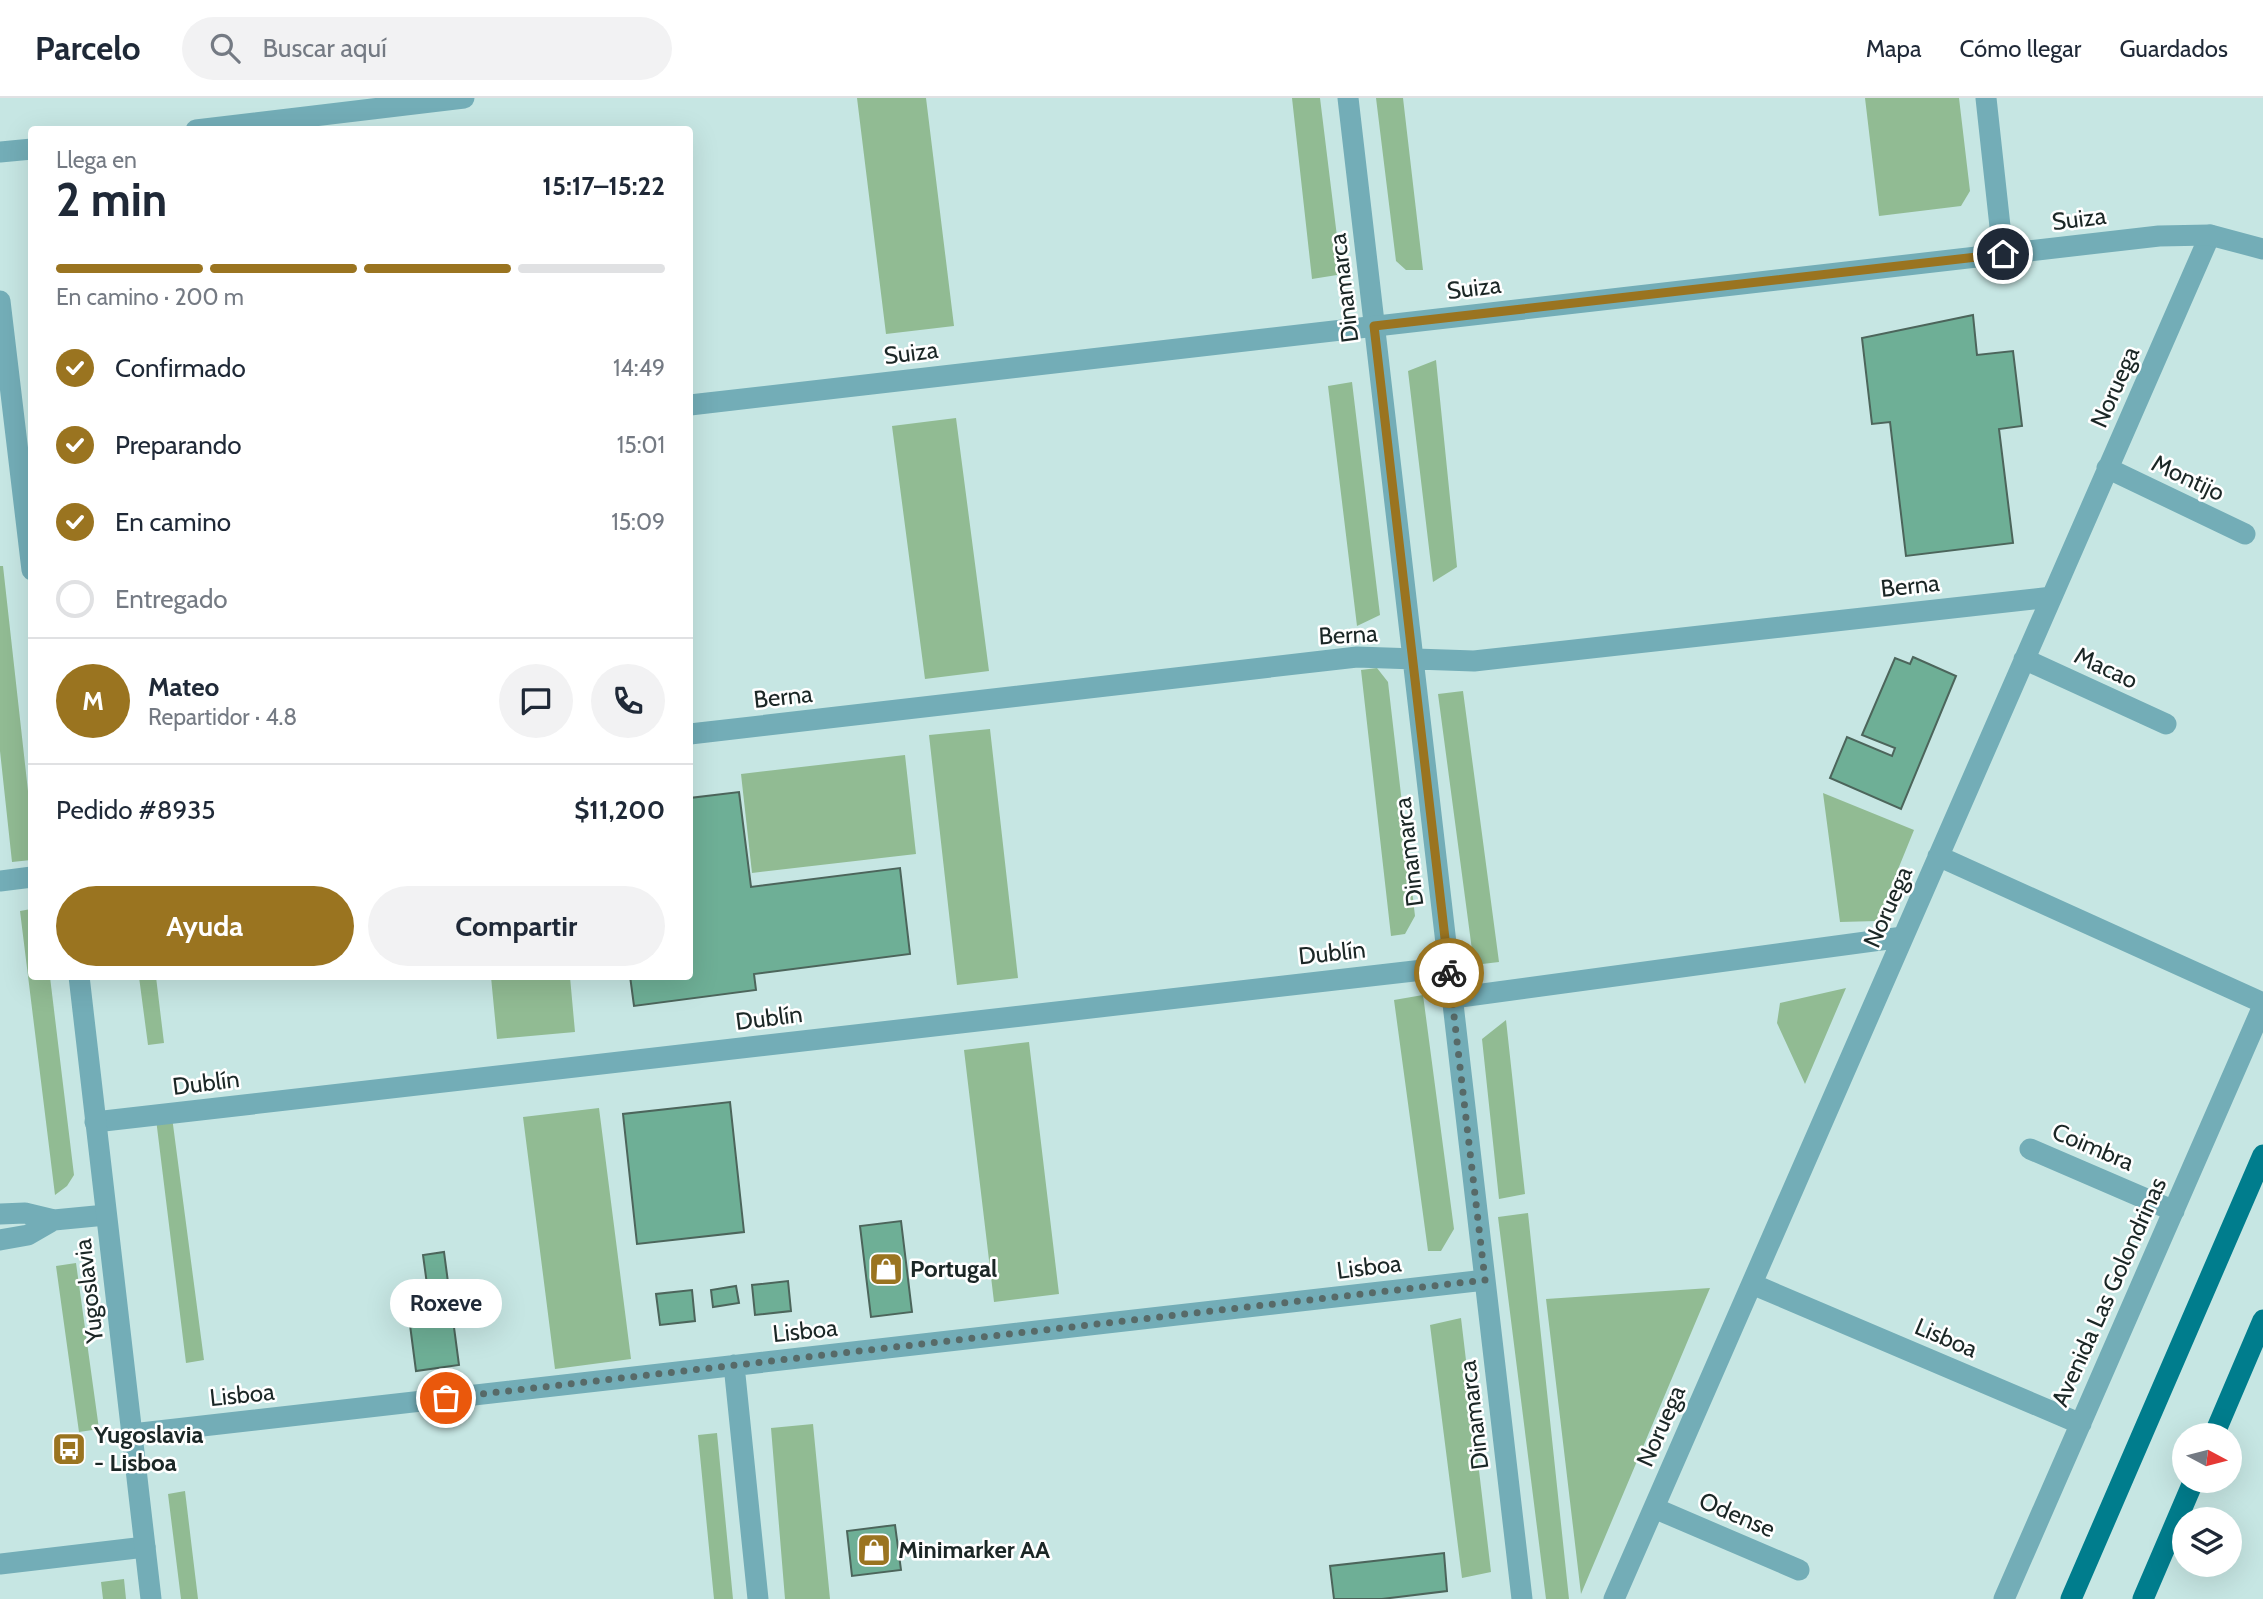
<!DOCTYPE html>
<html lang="es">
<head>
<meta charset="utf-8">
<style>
  body { margin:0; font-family:Cabin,sans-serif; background:#f2f2f3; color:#1f2937; height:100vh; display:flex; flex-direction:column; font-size:26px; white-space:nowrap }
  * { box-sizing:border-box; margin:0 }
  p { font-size:23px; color:#747a83 }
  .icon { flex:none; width:38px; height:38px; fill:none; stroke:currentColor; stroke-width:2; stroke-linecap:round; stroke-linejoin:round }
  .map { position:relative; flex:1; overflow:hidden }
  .details { position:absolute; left:28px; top:28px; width:665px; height:854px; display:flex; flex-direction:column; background:#fff; border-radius:7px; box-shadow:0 7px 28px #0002 }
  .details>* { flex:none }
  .needle { width:46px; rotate:97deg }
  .controls { position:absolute; left:2172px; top:1325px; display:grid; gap:14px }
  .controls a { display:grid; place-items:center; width:70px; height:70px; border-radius:50%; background:#fff; box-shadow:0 7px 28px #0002; font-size:35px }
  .pin { position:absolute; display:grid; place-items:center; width:60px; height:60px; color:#fff; margin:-30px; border:4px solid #fff; border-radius:50%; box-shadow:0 2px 7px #0007 }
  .courier { position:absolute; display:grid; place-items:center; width:70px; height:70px; margin:-35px; border:5px solid #9a7420; border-radius:50%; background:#fff; color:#222; box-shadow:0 2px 9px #0007 }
  .bubble { position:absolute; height:49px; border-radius:24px; background:#fff; box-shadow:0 7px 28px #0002; font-size:23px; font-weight:700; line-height:49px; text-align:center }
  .headline em { font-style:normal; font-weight:700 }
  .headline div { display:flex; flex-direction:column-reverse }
  .headline { display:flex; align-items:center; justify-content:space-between; height:119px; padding:0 28px }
  h1 { font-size:46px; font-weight:700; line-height:52px }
  .bar { display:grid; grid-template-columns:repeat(4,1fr); gap:10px 7px; align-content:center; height:84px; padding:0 28px }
  .bar i { height:9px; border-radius:5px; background:#e0e1e3 }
  .bar .on { background:#9a7420 }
  .bar p { grid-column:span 4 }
  .line { display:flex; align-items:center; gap:18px; padding:0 28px; border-top:2px solid #e0e1e3 }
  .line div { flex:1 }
  .round { display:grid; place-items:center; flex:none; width:74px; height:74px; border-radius:37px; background:#f2f2f3 }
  ol { padding:0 28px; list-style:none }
  li { display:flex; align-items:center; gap:21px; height:77px }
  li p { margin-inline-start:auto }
  li .icon { padding:7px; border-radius:50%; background:#9a7420; color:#fff; stroke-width:4 }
  li:last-child { color:#747a83 }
  li i { width:38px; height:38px; border:4px solid #e0e1e3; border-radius:50% }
  .button { display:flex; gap:14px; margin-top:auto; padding:14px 28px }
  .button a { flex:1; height:80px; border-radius:42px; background:#9a7420; color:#fff; font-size:28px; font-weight:700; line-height:80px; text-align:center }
  .button a+a { background:#f2f2f3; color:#1f2937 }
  header { display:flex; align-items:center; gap:42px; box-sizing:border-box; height:98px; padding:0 35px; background:#fff; border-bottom:2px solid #e0e1e3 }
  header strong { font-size:33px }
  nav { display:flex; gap:38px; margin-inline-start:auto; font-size:24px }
  .search { width:490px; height:63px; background:#f2f2f3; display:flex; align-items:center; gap:18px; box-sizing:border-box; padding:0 24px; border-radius:38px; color:#747a83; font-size:26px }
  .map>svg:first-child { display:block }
</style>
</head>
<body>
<header>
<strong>Parcelo</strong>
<div class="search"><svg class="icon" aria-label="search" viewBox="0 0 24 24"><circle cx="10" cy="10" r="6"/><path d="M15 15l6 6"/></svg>Buscar aquí</div>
<nav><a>Mapa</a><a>Cómo llegar</a><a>Guardados</a></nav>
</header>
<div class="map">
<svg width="2263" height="1501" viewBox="0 0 2263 1501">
  <rect width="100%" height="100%" fill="#c6e6e3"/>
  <path fill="#91bb93" d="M 857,0 L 926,0 L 954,228 L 886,236 Z
    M 1292,0 L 1320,0 L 1341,171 L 1337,177 L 1312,181 Z
    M 1376,0 L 1403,0 L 1423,172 L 1406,172 L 1396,163 Z
    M 1865,0 L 1959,0 L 1970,93 L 1961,108 L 1879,118 Z
    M 1436,262 L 1457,469 L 1433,484 L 1408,273 Z
    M 1352,284 L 1380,517 L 1357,528 L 1328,288 Z
    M 956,320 L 989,573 L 925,581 L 892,328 Z
    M 0,468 L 3,468 L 32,729 L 31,762 L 12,764 L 0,653 Z
    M 1377,570 L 1388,584 L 1415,818 L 1405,836 L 1391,838 L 1361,572 Z
    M 1463,593 L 1499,864 L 1474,867 L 1438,596 Z
    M 990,631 L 1018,880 L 957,887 L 929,637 Z
    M 905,657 L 916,756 L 752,775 L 741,676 Z
    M 1823,695 L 1914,732 L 1877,823 L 1840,824 Z
    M 31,811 L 32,878 L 50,879 L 74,1077 L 67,1088 L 55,1097 L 20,813 Z
    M 139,879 L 156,879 L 164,945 L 148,947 Z
    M 491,879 L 570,879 L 575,934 L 497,941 Z
    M 1846,890 L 1805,986 L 1777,925 L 1780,905 Z
    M 1423,897 L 1454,1131 L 1441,1153 L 1428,1153 L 1394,902 Z
    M 1506,922 L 1525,1096 L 1499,1101 L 1482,941 Z
    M 1029,944 L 1059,1196 L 994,1204 L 964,952 Z
    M 599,1010 L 631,1261 L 555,1271 L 523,1019 Z
    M 172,1019 L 204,1262 L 186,1265 L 156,1021 Z
    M 1528,1115 L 1569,1501 L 1546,1501 L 1498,1119 Z
    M 76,1165 L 99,1331 L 79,1334 L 56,1168 Z
    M 1710,1190 L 1581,1496 L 1546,1201 Z
    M 1461,1220 L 1491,1474 L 1462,1480 L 1430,1227 Z
    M 813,1326 L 830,1501 L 785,1501 L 771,1330 Z
    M 717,1335 L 733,1501 L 714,1501 L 698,1337 Z
    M 185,1393 L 198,1501 L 181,1501 L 168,1396 Z
    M 124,1481 L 126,1501 L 103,1501 L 101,1484 Z"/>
  <path fill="#6eaf96" stroke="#4c655b" stroke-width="2" d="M 1973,217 L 1977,257 L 2013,253 L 2022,328 L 1999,331 L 2013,445 L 1906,458 L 1890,324 L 1872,326 L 1862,240 Z
    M 1913,559 L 1956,578 L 1901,711 L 1830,680 L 1847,639 L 1892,658 L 1895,650 L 1862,637 L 1895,560 L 1910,566 Z
    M 739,694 L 751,789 L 900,770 L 910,856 L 754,876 L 756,892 L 634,908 L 630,878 L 690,878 L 690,700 Z
    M 730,1004 L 744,1134 L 637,1146 L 623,1016 Z
    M 901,1123 L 912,1214 L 871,1219 L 860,1128 Z
    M 444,1154 L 459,1267 L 416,1273 L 407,1204 L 429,1201 L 423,1157 Z
    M 788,1183 L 791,1213 L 755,1217 L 752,1187 Z
    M 736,1188 L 739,1205 L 713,1209 L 711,1192 Z
    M 692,1192 L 695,1223 L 660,1227 L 656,1196 Z
    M 895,1427 L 901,1472 L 852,1478 L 847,1433 Z
    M 1444,1455 L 1447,1493 L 1382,1501 L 1334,1501 L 1330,1468 Z"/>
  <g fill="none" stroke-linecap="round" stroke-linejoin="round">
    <path stroke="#73adb7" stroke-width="21" d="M 1348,0 L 1522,1501
      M 1986,0 L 2003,156
      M 196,32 L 464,0
      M 0,54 L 32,51
      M 2107,370 L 2245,436
      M 2024,561 L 2166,626
      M 690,636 L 1357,559 L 1474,563 L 2052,499
      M 1938,758 L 2263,905
      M 0,783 L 32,779
      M 1453,900 L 1903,839
      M 95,1024 L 1449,869
      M 2030,1051 L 2174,1113
      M 0,1116 L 25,1115 L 54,1122 L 106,1117
      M 0,1142 L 28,1137 L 54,1122
      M 1752,1186 L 2081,1326
      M 734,1267 L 758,1501
      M 132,1336 L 1485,1182
      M 1654,1410 L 1799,1472
      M 0,1466 L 145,1449
      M 1614,1501 L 2210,137
      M 2004,1501 L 2263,908"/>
    <path stroke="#73adb7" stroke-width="21" d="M 0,203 L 32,472
      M 690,307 L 2159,138 L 2210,137 L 2263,151
      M 79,878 L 151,1501"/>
    <path stroke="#007d8d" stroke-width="21" d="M 2214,1337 L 2263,1222
      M 2071,1501 L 2263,1057
      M 2143,1501 L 2194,1382"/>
  </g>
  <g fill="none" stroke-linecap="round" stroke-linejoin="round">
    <path stroke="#576a68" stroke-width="7" stroke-dasharray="0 12.6" d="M 446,1300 L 1485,1182 L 1449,875"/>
    <path stroke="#9a7420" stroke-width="9" d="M 1449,875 L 1374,228 L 2003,156"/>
  </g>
  <defs>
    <g id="shop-square" transform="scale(1.75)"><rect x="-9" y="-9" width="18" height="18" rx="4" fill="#9a7420" stroke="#fff"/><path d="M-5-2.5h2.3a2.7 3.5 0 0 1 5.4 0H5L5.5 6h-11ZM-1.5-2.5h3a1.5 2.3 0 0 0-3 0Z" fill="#fff"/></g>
    <g id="bus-square" transform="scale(1.75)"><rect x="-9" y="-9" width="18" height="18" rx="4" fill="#9a7420" stroke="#fff"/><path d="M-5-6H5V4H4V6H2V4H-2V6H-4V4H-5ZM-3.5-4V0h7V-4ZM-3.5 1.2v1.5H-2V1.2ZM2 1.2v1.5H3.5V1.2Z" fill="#fff"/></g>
  </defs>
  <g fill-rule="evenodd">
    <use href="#shop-square" x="886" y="1171"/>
    <use href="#bus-square" x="69" y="1351"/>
    <use href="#shop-square" x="874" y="1452"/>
  </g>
  <g text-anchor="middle" stroke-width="5" stroke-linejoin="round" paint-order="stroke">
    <g font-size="24" fill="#1b2726" stroke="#fff">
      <text transform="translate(2079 121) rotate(-7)" y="8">Suiza</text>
      <text transform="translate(1344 190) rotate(-97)" y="8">Dinamarca</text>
      <text transform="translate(1474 190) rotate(-7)" y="8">Suiza</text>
      <text transform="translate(911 255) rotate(-7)" y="8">Suiza</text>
      <text transform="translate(2115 289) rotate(-66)" y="8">Noruega</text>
      <text transform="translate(2188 380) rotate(25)" y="8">Montijo</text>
      <text transform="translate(1910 488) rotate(-6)" y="8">Berna</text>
      <text transform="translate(1348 537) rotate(-3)" y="8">Berna</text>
      <text transform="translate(2106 570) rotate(25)" y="8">Macao</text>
      <text transform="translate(783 599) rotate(-6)" y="8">Berna</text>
      <text transform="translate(1409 754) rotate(-97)" y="8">Dinamarca</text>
      <text transform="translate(1888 809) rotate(-66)" y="8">Noruega</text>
      <text transform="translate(1332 855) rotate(-6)" y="8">Dublín</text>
      <text transform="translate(769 920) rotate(-7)" y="8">Dublín</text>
      <text transform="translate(206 985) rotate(-7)" y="8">Dublín</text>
      <text transform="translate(2093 1049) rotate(23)" y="8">Coimbra</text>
      <text transform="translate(1369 1169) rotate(-7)" y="8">Lisboa</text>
      <text transform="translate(89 1193) rotate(-97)" y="8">Yugoslavia</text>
      <text transform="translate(2109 1194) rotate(-66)" y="8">Avenida Las Golondrinas</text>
      <text transform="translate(805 1233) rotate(-6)" y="8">Lisboa</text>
      <text transform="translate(1946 1240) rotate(23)" y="8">Lisboa</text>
      <text transform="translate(242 1297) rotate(-6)" y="8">Lisboa</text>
      <text transform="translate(1474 1317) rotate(-97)" y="8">Dinamarca</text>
      <text transform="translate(1661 1328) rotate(-66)" y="8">Noruega</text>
      <text transform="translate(1737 1417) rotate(23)" y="8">Odense</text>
    </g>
    <g font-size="24" font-weight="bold" fill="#1b2726" stroke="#fff" text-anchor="start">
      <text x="910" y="1179">Portugal</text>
      <text x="94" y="1345">Yugoslavia<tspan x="94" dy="28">- Lisboa</tspan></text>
      <text x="898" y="1460">Minimarker AA</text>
    </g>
  </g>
</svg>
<div class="controls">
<a><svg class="needle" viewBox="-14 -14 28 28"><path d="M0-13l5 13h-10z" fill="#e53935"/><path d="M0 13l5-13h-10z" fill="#747a83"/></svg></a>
<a><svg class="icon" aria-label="layers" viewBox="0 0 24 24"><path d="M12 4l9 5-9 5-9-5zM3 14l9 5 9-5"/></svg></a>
</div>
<div class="pin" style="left:446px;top:1300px;background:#ea580c"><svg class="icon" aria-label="bag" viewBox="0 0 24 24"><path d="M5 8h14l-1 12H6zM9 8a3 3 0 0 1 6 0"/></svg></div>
<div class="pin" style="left:2003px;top:156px;background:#1f2937"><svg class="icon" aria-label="home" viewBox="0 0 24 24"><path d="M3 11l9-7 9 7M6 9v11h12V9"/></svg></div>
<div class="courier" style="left:1449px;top:875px"><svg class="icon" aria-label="bike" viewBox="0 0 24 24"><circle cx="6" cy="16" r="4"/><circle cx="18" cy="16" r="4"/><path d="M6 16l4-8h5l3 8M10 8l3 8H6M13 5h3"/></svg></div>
<div class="bubble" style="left:390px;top:1181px;width:112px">Roxeve</div>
<section class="details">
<div class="headline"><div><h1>2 min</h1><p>Llega en</p></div><em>15:17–15:22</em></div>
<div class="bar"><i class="on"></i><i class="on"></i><i class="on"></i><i></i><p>En camino · 200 m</p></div>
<ol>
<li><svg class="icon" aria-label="check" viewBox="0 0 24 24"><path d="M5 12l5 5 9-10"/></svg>Confirmado<p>14:49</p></li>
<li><svg class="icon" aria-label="check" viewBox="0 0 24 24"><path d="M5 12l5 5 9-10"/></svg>Preparando<p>15:01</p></li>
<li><svg class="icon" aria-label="check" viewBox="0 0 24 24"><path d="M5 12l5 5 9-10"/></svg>En camino<p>15:09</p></li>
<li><i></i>Entregado</li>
</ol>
<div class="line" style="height:126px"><b class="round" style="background:#9a7420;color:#fff">M</b><div><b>Mateo</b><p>Repartidor · 4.8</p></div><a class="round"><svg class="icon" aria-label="chat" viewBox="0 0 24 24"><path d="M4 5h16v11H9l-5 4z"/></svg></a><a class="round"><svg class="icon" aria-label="phone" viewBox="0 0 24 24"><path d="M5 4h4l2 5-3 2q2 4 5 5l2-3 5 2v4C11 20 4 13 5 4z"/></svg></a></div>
<div class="line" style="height:91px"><div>Pedido #8935</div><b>$11,200</b></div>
<div class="button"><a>Ayuda</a><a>Compartir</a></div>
</section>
</div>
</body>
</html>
